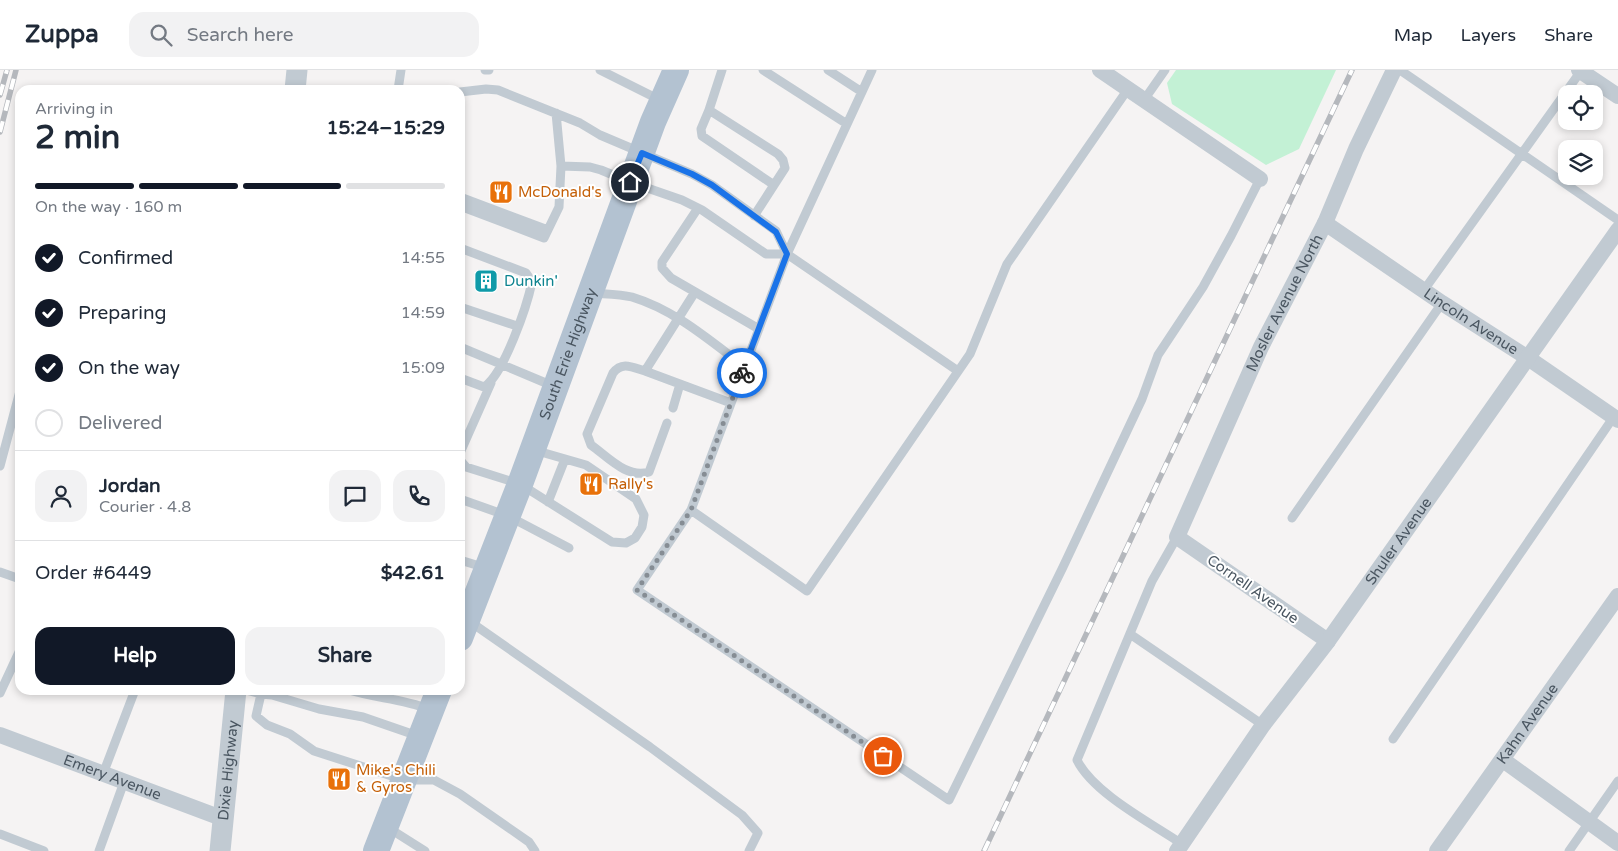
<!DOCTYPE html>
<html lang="en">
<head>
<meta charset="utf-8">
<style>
  body { margin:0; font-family:"Varela Round",sans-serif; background:#f2f2f3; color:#1f2937; height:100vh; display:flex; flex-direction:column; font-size:19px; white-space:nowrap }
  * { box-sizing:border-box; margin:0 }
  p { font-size:16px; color:#747a83 }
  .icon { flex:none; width:28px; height:28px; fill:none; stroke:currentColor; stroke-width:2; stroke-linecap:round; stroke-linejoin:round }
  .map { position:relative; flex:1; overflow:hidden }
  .panel { position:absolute; left:15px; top:15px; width:450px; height:610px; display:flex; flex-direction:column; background:#fff; border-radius:15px; box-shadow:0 2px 8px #0003 }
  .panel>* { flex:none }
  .tools { position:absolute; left:1558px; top:15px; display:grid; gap:10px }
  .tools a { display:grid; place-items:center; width:45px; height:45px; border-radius:10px; background:#fff; box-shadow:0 2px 8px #0003; font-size:25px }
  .pin { position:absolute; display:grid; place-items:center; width:42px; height:42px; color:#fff; margin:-21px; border:2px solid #fff; border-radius:50%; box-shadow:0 1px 5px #0007 }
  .courier { position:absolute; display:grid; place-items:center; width:50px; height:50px; margin:-25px; border:4px solid #1a73e8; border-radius:50%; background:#fff; color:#222; box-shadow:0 1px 6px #0007 }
  .headline em { font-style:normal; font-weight:800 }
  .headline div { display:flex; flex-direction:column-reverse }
  .headline { display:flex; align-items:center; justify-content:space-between; height:85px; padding:0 20px }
  h1 { font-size:32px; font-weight:800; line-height:38px }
  .bar { display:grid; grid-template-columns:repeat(4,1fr); gap:8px 5px; align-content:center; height:60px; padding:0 20px }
  .bar i { height:6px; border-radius:4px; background:#e0e1e3 }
  .bar .selected { background:#111827 }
  .bar p { grid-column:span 4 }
  .line { display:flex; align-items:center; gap:12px; padding:0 20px; border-top:1px solid #e0e1e3 }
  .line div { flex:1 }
  .round { display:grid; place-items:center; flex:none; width:52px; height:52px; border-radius:15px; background:#f2f2f3 }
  ol { padding:0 20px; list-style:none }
  li { display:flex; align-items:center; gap:15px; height:55px }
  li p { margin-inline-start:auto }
  li .icon { padding:5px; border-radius:50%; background:#111827; color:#fff; stroke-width:4 }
  li:last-child { color:#747a83 }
  li i { width:28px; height:28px; border:2px solid #e0e1e3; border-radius:50% }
  .primary-button { display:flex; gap:10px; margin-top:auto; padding:10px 20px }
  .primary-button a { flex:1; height:58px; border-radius:15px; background:#111827; color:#fff; font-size:20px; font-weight:800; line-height:58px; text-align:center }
  .primary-button a+a { background:#f2f2f3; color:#1f2937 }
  header { display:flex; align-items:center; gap:30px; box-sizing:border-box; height:70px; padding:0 25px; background:#fff; border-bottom:1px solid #e0e1e3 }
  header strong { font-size:24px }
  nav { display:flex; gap:28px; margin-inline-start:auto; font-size:18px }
  .search { width:350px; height:45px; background:#f2f2f3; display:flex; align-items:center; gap:12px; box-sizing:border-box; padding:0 18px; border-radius:15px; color:#747a83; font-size:19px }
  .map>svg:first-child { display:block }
</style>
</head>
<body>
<header>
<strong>Zuppa</strong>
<div class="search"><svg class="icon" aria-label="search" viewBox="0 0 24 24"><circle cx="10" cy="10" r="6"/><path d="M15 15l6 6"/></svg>Search here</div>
<nav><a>Map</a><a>Layers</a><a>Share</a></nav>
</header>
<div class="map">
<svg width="1618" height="781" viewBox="0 0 1618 781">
  <rect width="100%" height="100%" fill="#f5f3f3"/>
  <path fill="#c3f1d5" d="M 1176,0 L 1336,0 L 1299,79 L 1266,95 L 1172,34 L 1167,13 Z"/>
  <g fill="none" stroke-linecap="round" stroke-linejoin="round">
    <path stroke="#c1cad2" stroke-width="9" d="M 485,0 L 489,0
      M 600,0 L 660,30
      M 763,0 L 847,54
      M 828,0 L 862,22
      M 872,0 L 787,184 L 691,440 L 637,520 L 949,730 L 1063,497 L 1142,329 L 1158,285 L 1203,217 L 1231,166 L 1260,109
      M 1400,0 L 1618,150
      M 398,20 L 401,0
      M 460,22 L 486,19 L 498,20 L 580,53 L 600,65 L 692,104 L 712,115 L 776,161 L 787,184 L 958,301
      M 1144,30 L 1165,0
      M 709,40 L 722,0
      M 561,96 L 590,97 L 601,100 L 630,112 L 682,130 L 702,140 L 766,184 L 787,184
      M 460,127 L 548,160
      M 460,136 L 544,168 L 559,137 L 561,96 L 556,43
      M 698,138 L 662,192 L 662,198 L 671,208 L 759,259
      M 754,146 L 774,115 L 702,66 L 701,59 L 709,40 L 778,84 L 783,90 L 785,98 L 774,115
      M 460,178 L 526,203 L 532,212 C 527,236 504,304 484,317 L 460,308
      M 1424,220 L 1581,1
      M 593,223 C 606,224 620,224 632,227 C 675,240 709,270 745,297
      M 460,237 L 517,256
      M 460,277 L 553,316
      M 645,301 L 731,333
      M 673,338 L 680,314
      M 667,353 L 649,402 C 627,409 608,387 591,375 L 587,364 L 613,303 C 622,291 632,297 645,301 L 695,222
      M 460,383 L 491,313
      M 460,390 L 466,397 L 520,414 L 612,472 L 626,473 L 635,468 L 642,457 L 644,445 L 636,429 L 586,395 L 534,380
      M 0,396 L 20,321
      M 460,429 L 508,446 L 569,478
      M 548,432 L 565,389
      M 691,440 L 807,521 L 970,284 L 1007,194 L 1128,19
      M 1292,448 L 1442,233
      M 1177,467 L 1152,511 L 1077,690 C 1093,723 1151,753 1182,774
      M 460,490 L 486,498
      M 0,502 L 20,509
      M 469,551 L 650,677 L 742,745 L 758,763 L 749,781
      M 1130,564 L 1263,655
      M 246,620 L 261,624
      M 349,620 C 375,628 403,629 428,639
      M 0,623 L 20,580
      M 418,666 L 363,647 L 319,639 L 272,625 L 261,624 L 256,646 L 267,655 L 290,664 L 314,681 L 404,710 L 434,710 L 460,724 L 529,772 L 535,781
      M 1393,669 L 1615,345
      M 103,704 L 135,620
      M 387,757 L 425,781
      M 0,764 L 44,781
      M 99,781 L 124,712
      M 1569,781 L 1618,711"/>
    <g stroke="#c1cad2" stroke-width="16">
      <path d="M 1100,0 L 1260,109"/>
      <path d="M 1579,0 L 1618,26"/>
      <path id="s1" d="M 1325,153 L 1442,233 L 1528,288 L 1618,350"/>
      <path id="s2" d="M 1328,571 L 1177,467 L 1261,277 L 1325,153 L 1356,79 L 1394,0"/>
      <path id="s3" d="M 0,665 L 224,749"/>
      <path d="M 1503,690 L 1618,773"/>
      <path id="s4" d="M 1177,781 L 1263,655 L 1328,571 L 1618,160"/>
      <path id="s5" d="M 1437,781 L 1618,526"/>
    </g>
    <g stroke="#c1cad2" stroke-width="21">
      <path d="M 295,20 L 297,0"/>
      <path id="s6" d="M 220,781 L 236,620"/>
    </g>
    <g stroke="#b3c2d1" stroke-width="26">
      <path id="s7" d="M 460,568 L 520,414 L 653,52 L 676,0"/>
      <path d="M 376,781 L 439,620"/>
    </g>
    <g stroke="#b5b8bd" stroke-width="5.5">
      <path id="rail" d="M 0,25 L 7,0
        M 0,62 L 16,0
        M 984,781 L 1352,0"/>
    </g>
    <use href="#rail" stroke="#fff" stroke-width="4" stroke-dasharray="11" stroke-linecap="butt"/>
  </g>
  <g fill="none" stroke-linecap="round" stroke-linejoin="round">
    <path stroke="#868d94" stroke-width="5" stroke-dasharray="0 9" d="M 742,303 L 691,440 L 637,520 L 883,686"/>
    <path stroke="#1a73e8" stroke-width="6" d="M 630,112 L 642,83 L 692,104 L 712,115 L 776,162 L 787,184 L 742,303"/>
  </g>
  <defs>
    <g id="restaurant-square" transform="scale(1.25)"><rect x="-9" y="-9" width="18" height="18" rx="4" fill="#e8710a" stroke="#fff"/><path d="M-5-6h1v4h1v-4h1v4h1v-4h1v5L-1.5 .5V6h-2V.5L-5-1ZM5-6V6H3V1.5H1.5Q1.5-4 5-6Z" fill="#fff"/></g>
    <g id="building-square" transform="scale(1.25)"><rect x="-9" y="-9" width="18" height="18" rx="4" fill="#0f9aa8" stroke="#fff"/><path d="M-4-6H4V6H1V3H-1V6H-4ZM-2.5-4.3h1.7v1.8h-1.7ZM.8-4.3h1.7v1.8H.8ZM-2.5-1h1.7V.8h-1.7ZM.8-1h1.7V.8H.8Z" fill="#fff"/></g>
  </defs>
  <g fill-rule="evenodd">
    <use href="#restaurant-square" x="501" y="122"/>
    <use href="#building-square" x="486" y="211"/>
    <use href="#restaurant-square" x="591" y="414"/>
    <use href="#restaurant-square" x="339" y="709"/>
  </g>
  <g text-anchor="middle" stroke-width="4" stroke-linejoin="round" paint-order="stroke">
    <g font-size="15" fill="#c56008" stroke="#fff" text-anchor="start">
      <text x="518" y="127">McDonald's</text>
      <text x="608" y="419">Rally's</text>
      <text x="356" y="705">Mike's Chili<tspan x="356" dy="17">&amp; Gyros</tspan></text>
    </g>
    <g font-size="15" fill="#0d838f" stroke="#fff" text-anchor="start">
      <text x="504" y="216">Dunkin'</text>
    </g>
    <g font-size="15" fill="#4a5661" stroke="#fff">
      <text dy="5" stroke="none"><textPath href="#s2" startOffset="441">Mosler Avenue North</textPath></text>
      <text dy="5" stroke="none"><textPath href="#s1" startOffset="176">Lincoln Avenue</textPath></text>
      <text dy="5" stroke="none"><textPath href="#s7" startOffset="304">South Erie Highway</textPath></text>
      <text dy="5" stroke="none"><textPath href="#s4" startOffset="381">Shuler Avenue</textPath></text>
      <text transform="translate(1253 519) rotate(35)" y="5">Cornell Avenue</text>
      <text dy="5" stroke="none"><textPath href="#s5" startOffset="156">Kahn Avenue</textPath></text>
      <text dy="5" stroke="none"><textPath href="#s6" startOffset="81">Dixie Highway</textPath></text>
      <text dy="5" stroke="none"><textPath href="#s3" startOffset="120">Emery Avenue</textPath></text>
    </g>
  </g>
</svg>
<div class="tools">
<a><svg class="icon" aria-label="locate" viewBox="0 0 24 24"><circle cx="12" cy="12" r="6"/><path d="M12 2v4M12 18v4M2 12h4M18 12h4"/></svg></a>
<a><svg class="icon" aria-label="layers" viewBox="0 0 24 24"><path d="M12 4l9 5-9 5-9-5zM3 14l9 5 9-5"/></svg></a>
</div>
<div class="pin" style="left:883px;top:686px;background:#ea580c"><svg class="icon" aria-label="bag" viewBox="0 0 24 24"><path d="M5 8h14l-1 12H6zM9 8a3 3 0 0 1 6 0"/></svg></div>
<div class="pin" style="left:630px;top:112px;background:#1f2937"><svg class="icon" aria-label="home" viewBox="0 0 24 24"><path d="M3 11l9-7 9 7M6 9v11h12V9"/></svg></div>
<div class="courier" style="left:742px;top:303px"><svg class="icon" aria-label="bike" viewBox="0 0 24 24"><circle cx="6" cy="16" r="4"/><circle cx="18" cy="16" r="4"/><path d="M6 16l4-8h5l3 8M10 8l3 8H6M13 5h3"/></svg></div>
<section class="panel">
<div class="headline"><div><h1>2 min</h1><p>Arriving in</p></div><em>15:24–15:29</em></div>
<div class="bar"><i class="selected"></i><i class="selected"></i><i class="selected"></i><i></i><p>On the way · 160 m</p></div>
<ol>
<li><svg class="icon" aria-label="check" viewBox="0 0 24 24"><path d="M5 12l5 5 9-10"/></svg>Confirmed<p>14:55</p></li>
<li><svg class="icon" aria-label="check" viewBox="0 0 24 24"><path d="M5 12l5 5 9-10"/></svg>Preparing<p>14:59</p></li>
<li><svg class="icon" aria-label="check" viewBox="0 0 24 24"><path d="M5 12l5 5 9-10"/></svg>On the way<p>15:09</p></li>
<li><i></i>Delivered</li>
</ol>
<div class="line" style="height:90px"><a class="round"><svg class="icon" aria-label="person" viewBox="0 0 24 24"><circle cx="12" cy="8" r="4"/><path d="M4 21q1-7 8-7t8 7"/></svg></a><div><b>Jordan</b><p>Courier · 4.8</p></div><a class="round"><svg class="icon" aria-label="chat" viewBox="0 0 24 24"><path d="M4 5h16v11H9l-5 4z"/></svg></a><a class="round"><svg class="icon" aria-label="phone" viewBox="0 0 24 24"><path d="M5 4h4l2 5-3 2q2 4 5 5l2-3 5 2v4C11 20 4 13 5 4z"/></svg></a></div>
<div class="line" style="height:65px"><div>Order #6449</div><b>$42.61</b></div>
<div class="primary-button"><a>Help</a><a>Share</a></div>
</section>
</div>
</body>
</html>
